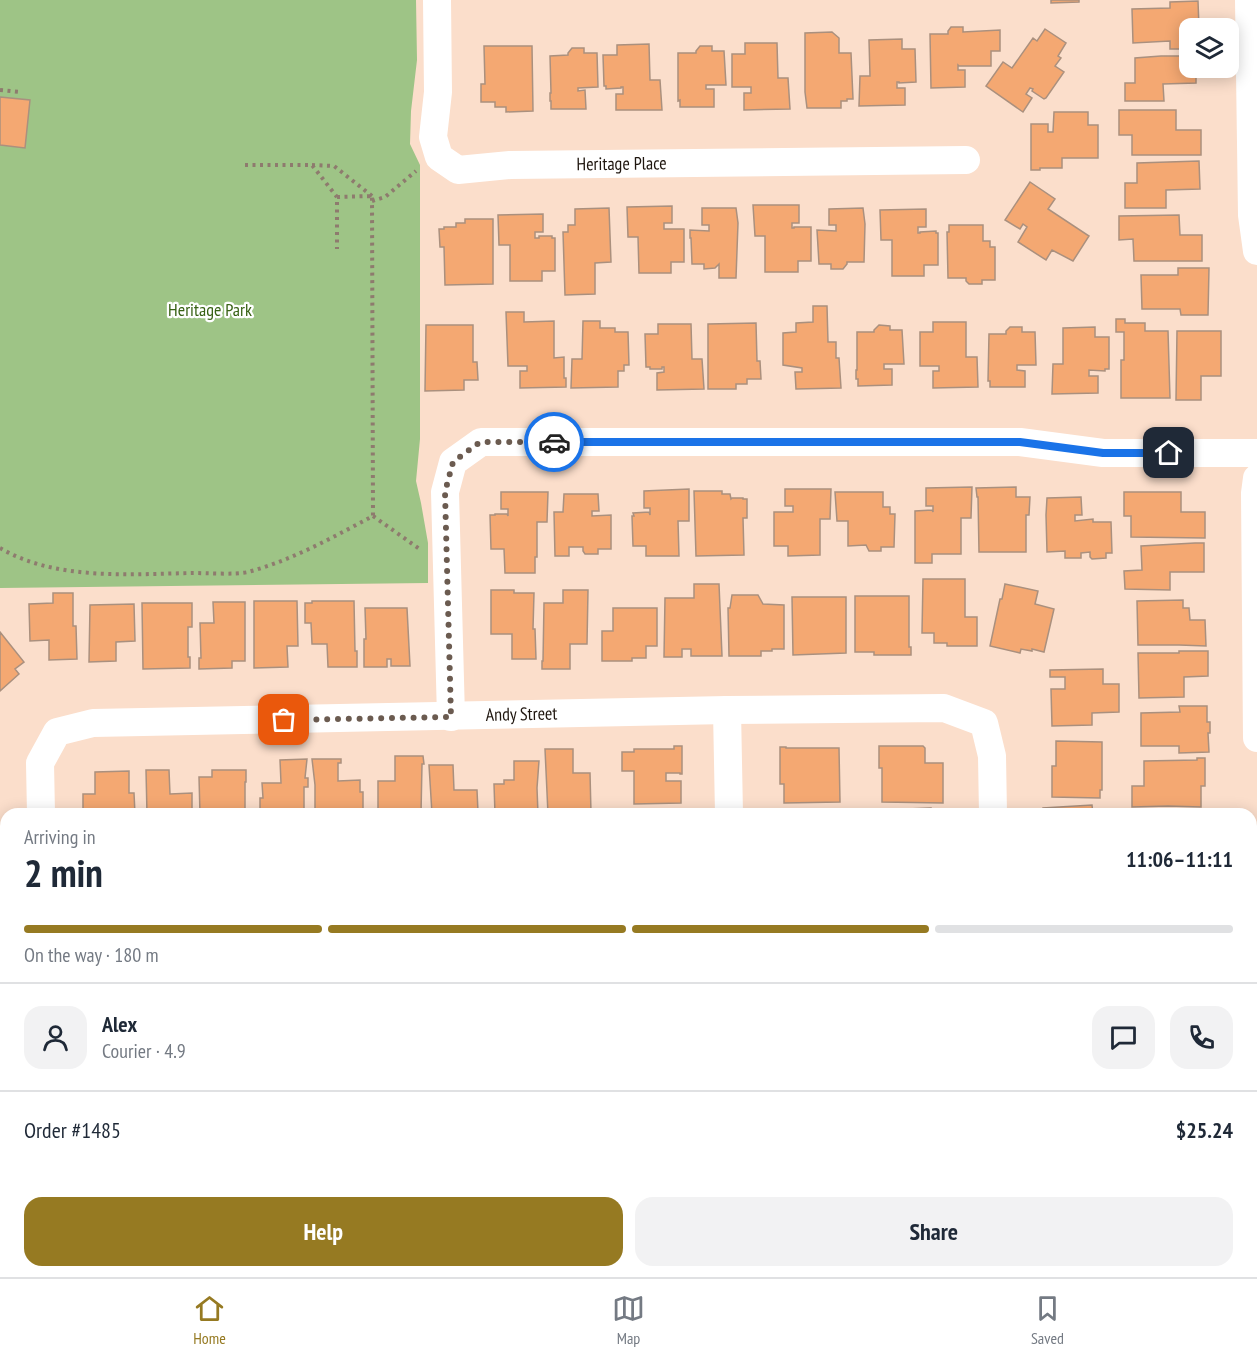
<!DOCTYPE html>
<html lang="en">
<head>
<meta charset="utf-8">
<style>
  body { margin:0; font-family:"PT Sans Narrow",sans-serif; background:#f2f2f3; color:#1f2937; height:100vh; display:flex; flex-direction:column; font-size:22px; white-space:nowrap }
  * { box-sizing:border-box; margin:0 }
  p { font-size:20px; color:#747a83 }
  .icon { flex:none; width:33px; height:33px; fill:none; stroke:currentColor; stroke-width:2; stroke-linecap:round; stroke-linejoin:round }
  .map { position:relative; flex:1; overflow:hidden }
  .details { position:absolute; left:0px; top:808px; width:1257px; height:470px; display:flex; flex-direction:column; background:#fff; border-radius:18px 18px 0 0; box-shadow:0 3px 15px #0003 }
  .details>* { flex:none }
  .tools { position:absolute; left:1179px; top:18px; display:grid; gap:12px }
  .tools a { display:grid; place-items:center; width:60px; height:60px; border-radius:12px; background:#fff; box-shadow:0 3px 15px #0003; font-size:30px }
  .pin { position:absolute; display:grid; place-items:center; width:51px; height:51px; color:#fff; margin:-26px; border-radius:12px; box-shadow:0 3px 9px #0006 }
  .courier { position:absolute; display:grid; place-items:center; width:60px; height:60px; margin:-30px; border:4px solid #1a73e8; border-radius:50%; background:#fff; color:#222; box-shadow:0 2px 8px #0007 }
  .overview em { font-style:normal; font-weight:600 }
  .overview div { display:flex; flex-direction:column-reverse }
  .overview { display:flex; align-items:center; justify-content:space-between; height:102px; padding:0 24px }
  h1 { font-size:39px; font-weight:600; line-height:45px }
  .bar { display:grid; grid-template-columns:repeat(4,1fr); gap:9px 6px; align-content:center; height:72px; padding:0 24px }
  .bar i { height:8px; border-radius:4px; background:#e0e1e3 }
  .bar .on { background:#967a22 }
  .bar p { grid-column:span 4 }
  .line { display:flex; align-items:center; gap:15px; padding:0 24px; border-top:2px solid #e0e1e3 }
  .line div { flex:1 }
  .round { display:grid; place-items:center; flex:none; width:63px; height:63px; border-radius:18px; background:#f2f2f3 }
  .cta { display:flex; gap:12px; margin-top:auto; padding:12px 24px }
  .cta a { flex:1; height:69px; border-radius:18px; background:#967a22; color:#fff; font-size:24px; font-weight:600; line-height:69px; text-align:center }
  .cta a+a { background:#f2f2f3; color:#1f2937 }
  .menu { display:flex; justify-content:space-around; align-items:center; height:84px; border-top:2px solid #e0e1e3; background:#fff; font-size:16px; color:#747a83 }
  .menu a { display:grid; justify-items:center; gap:3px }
  .menu .on { color:#967a22 }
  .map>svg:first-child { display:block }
</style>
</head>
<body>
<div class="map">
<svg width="1257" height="1277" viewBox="0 0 1257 1277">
  <rect width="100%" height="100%" fill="#fbdecb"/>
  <path fill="#ebd3de" d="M 1251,1046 L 1257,1046 L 1257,1277 L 1131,1277 L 1131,1272 L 1251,1272 Z"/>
  <path fill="#9ec486" d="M 0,0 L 416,0 L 417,60 L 411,111 L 410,144 L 420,165 L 420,439 L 416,481 L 421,503 L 428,543 L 428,583 L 0,588 Z"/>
  <path fill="#f4a872" stroke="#aa907e" stroke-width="1.5" d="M 1051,0 L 1079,0 L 1079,2 L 1051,3 Z
    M 1198,1 L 1199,28 L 1190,28 L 1190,49 L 1170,49 L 1170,41 L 1133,43 L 1132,9 L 1170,8 L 1170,2 Z
    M 951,27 L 963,27 L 963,32 L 1000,30 L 1000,51 L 991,51 L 991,66 L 959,66 L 958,65 L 958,70 L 965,70 L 965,87 L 931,88 L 930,34 L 948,34 L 948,31 Z
    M 1045,29 L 1066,43 L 1058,56 L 1061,58 L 1055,66 L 1064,72 L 1046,98 L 1044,99 L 1032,91 L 1033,89 L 1030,88 L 1026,94 L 1032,98 L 1023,112 L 986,86 L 1003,62 L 1012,68 L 1033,38 L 1037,41 Z
    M 832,32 L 839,38 L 839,53 L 851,53 L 853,99 L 847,99 L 847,101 L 841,101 L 841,108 L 807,108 L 805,92 L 805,33 Z
    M 902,39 L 902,49 L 915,49 L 916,82 L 899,83 L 899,82 L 897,82 L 897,88 L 905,88 L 905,105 L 859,106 L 860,76 L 870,76 L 869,40 Z
    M 745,43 L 777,43 L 778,78 L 788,78 L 790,109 L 744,110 L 744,93 L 751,93 L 751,87 L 732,87 L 732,54 L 745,54 Z
    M 649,44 L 650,80 L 660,80 L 662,110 L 616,110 L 616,94 L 623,94 L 623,87 L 621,87 L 621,88 L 606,89 L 606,86 L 604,86 L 603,55 L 617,55 L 617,45 Z
    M 484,46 L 532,46 L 533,111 L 506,112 L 506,107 L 495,107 L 495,102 L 481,102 L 481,84 L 485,84 Z
    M 700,46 L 712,46 L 712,51 L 724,51 L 726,85 L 706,85 L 706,89 L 714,89 L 714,107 L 680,107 L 680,100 L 678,101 L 678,53 L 696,53 L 696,51 Z
    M 572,48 L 584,48 L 584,53 L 597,53 L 598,87 L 578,88 L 578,91 L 585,90 L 586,109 L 551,109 L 551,101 L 550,101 L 550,93 L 551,93 L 550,56 L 568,55 L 568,53 Z
    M 1161,56 L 1190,56 L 1190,68 L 1196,68 L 1196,83 L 1163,84 L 1164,101 L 1125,101 L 1125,83 L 1135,83 L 1135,58 Z
    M 0,97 L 30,100 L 25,148 L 0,145 Z
    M 1119,110 L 1176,110 L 1176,130 L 1201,130 L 1201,155 L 1132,155 L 1132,135 L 1119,135 Z
    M 1054,112 L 1088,112 L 1088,125 L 1098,125 L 1098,158 L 1062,158 L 1062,168 L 1040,168 L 1040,170 L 1031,170 L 1031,124 L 1048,124 L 1048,132 L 1053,132 Z
    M 1199,161 L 1200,189 L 1166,190 L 1166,208 L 1125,208 L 1125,183 L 1137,183 L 1137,163 Z
    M 1030,182 L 1055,199 L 1048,209 L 1089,236 L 1073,261 L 1052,250 L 1046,260 L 1018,242 L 1027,227 L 1023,224 L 1020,229 L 1005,220 Z
    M 753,205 L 799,205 L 799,223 L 792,223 L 792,228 L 794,228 L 794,227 L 811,227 L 811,261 L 798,261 L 798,272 L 765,272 L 765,236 L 755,236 Z
    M 672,206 L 672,223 L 664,223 L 664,229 L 684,229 L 684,262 L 671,262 L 671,273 L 639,273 L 638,237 L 628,237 L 627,207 Z
    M 609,208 L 611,262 L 595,263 L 595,294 L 565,295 L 563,232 L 568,232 L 568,225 L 575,225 L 575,209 Z
    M 702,208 L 736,208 L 738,223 L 736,278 L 719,278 L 719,264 L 715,268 L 704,269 L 704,264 L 692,264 L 691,238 L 690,238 L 690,230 L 709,231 L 709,225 L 702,225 Z
    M 863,208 L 865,224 L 864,262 L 847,262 L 847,264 L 843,269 L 831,269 L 831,264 L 819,264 L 817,230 L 836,231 L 836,225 L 829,225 L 829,209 Z
    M 926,209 L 926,227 L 918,227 L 918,233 L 920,233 L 920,232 L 936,231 L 936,233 L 938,233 L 938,265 L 924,265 L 924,276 L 892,276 L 892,240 L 881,240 L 880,210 Z
    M 543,214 L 543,232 L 535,232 L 535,238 L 539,238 L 539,236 L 552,236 L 552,238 L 555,238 L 555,271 L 542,271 L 542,281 L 510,281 L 510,245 L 499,245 L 498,215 Z
    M 1179,215 L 1180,235 L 1202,235 L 1202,261 L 1134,261 L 1133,239 L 1119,240 L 1119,216 Z
    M 465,219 L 493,219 L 493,284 L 445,285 L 444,247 L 440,247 L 439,229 L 444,229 L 444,227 L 456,227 L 456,223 L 465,223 Z
    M 949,225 L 983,225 L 983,241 L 990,241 L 990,247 L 995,247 L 995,280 L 982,280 L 982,284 L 969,284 L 966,281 L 966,278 L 948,278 L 947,232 L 949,232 Z
    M 1178,268 L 1209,268 L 1208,315 L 1181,315 L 1180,309 L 1142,309 L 1141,275 L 1178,275 Z
    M 813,306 L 827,306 L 828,342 L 836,342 L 836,358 L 839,358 L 841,388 L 796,389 L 795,372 L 802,372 L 802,368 L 783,365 L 783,333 L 796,332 L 796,323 L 813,322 Z
    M 506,312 L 524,312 L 524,322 L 554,321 L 554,358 L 564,357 L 564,378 L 566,378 L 566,387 L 520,388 L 520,371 L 527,371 L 527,366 L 508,366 Z
    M 1116,319 L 1125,319 L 1125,323 L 1145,323 L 1145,331 L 1168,331 L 1170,398 L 1121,398 L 1121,360 L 1124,360 L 1124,332 L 1116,332 Z
    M 583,321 L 600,321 L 600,328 L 615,328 L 615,332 L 628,332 L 629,365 L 624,365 L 624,371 L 618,371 L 618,387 L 571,388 L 572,359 L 582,359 Z
    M 933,322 L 966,322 L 966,357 L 977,357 L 978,387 L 933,388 L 933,371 L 939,371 L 939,366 L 920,366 L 920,332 L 933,332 Z
    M 756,323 L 757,361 L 760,361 L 761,379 L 747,379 L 747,384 L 736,384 L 736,389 L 708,389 L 708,324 Z
    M 658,324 L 691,324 L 692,359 L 702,359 L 704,389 L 657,390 L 657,373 L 664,372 L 664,367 L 662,367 L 662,369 L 650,369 L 650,367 L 646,367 L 645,334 L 658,334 Z
    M 426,325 L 473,325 L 473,362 L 477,362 L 478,380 L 464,380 L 464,390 L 425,391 Z
    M 879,325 L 890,326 L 890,330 L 902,330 L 904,364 L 884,364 L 884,369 L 892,369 L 892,385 L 858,386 L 858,379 L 856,379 L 856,370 L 857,370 L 857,332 L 874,332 L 874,330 Z
    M 1010,327 L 1022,327 L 1022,332 L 1035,332 L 1036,365 L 1017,365 L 1017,370 L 1025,371 L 1025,387 L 990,387 L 990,381 L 988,381 L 989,334 L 1006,334 L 1006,331 Z
    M 1095,327 L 1095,337 L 1109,337 L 1109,369 L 1105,369 L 1105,371 L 1089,370 L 1089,376 L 1098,376 L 1098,393 L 1052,394 L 1053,364 L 1063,364 L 1063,328 Z
    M 1177,331 L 1221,331 L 1221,376 L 1201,376 L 1201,400 L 1176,400 Z
    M 972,487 L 971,518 L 961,518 L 961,554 L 932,554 L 932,563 L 915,563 L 915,511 L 932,510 L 933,512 L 933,506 L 926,506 L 926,488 Z
    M 1016,487 L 1016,497 L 1030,497 L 1029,515 L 1026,515 L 1026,552 L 979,552 L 978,497 L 977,497 L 976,488 Z
    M 689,489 L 689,521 L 678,521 L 679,556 L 646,556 L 646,546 L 633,546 L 632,516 L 634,516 L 633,513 L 649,512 L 650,515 L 650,508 L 644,508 L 644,491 Z
    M 785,489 L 831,489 L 830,519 L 820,519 L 820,555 L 788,556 L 788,546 L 774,546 L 774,512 L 793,512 L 793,506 L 785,506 Z
    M 694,491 L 722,491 L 722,494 L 730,494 L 731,499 L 732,498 L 743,498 L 743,499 L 747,499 L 747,518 L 743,518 L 744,555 L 696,556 Z
    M 501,492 L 548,492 L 547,522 L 537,522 L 537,557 L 535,557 L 535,573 L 505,573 L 504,549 L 491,549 L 490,515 L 495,515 L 495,514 L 507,514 L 508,516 L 508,509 L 501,509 Z
    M 835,492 L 883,492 L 883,507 L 890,507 L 890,514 L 895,514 L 894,547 L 881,547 L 881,551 L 869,551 L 866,545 L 848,546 L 848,521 L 837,521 Z
    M 1124,492 L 1181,492 L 1181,512 L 1205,512 L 1205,538 L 1131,537 L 1131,516 L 1124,516 Z
    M 564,494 L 598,494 L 599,511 L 592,511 L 592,516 L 611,515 L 611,549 L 598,549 L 598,554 L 585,554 L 583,551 L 583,547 L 569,547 L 569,556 L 555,556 L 554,512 L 563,512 Z
    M 1081,497 L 1082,515 L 1075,515 L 1075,521 L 1093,519 L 1093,522 L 1111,522 L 1112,553 L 1106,553 L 1106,558 L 1092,559 L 1090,557 L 1090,552 L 1081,553 L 1081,558 L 1065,558 L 1065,551 L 1047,552 L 1046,515 L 1047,498 Z
    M 1195,543 L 1204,543 L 1204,572 L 1170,572 L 1170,590 L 1125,589 L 1124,571 L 1142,570 L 1141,546 Z
    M 923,579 L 965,579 L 965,617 L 977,617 L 977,646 L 947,646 L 947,643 L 934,643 L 934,633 L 922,633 Z
    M 694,584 L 719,584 L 722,656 L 691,656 L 691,649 L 682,649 L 682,657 L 664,657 L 665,598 L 694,598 Z
    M 1005,584 L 1038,591 L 1035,604 L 1054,609 L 1044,652 L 1032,649 L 1032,651 L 1021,649 L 1020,653 L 990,646 L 1000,599 L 1002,599 Z
    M 491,590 L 514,590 L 514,593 L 534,593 L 533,629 L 535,629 L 536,659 L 512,659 L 512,634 L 491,634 Z
    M 563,590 L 588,590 L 587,644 L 570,644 L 570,669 L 542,669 L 542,661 L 543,661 L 544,603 L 563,603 Z
    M 53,593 L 73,593 L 73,626 L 76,626 L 77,659 L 49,660 L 49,640 L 30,641 L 29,604 L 53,603 Z
    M 732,595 L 758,595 L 763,604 L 784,605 L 784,649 L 772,649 L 772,651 L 761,651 L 761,656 L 729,656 L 728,608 L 730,608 Z
    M 855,596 L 909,596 L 909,647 L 911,647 L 911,655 L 874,655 L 874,652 L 855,652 Z
    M 792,597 L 846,597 L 846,653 L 793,655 Z
    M 1183,600 L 1183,608 L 1189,608 L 1190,620 L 1205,620 L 1206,646 L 1179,645 L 1138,645 L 1137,601 Z
    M 254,601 L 297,601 L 298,646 L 287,646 L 288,667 L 254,668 Z
    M 312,601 L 354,601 L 355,651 L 357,651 L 357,667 L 328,667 L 327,644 L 312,644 L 311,623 L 305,623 L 305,603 L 312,603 Z
    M 213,602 L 245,602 L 245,661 L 232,661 L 232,668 L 199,669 L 199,658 L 201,658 L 200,623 L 214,623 Z
    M 142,603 L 192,603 L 192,627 L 188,627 L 188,657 L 190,657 L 190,668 L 143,669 Z
    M 134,604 L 135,641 L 116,642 L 116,661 L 89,662 L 90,605 Z
    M 365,608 L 407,608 L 410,666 L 391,666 L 391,659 L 387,659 L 387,667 L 364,667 L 364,639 L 366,639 Z
    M 613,608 L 657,608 L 657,646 L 646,646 L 646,658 L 632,658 L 632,661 L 602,661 L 602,631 L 613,631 Z
    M 0,632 L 24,662 L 15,669 L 19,674 L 0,691 Z
    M 1179,651 L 1208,651 L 1208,676 L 1184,677 L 1184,697 L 1139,698 L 1138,653 L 1179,653 Z
    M 1103,669 L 1103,684 L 1119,684 L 1119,712 L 1092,713 L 1092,725 L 1052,726 L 1051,689 L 1065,689 L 1065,677 L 1050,677 L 1050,670 Z
    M 1179,706 L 1207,706 L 1207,722 L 1210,722 L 1210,733 L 1208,733 L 1209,752 L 1179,753 L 1179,746 L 1141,746 L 1141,713 L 1180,712 Z
    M 1056,741 L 1102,742 L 1102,790 L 1100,790 L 1100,798 L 1052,797 L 1052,766 L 1056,766 Z
    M 674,746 L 682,746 L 682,774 L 680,774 L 680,773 L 666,773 L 666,781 L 681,781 L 681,803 L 634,804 L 634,771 L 622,771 L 622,752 L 634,752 L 634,749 L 674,749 Z
    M 879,746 L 923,746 L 925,748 L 925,763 L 943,763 L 943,803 L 882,802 L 882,768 L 879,768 Z
    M 780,747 L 786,747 L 786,748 L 839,748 L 840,802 L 784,803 L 784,784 L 780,784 Z
    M 545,749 L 573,749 L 573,773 L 590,773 L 591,813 L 596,813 L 596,814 L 548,814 Z
    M 395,756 L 423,756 L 424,764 L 422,764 L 421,814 L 378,814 L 378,781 L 395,781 Z
    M 1197,758 L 1205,758 L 1205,786 L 1201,786 L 1201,807 L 1168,806 L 1132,807 L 1132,786 L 1144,786 L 1144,761 L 1197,760 Z
    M 307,759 L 305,778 L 308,778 L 308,787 L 304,787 L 304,814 L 260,814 L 260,798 L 263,798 L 262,783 L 281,783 L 280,760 Z
    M 312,759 L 341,759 L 341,763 L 338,763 L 338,781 L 360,780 L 360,792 L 363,792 L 363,814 L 315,814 L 315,785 Z
    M 514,761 L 539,761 L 537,788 L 538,814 L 495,814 L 494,784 L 504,784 L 504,780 L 514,780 Z
    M 429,765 L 453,765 L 454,790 L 477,790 L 478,812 L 481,812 L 481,814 L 432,814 Z
    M 146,770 L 169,770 L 170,794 L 192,793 L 192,814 L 147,814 Z
    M 212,770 L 246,770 L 246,782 L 245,782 L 245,814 L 200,814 L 199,777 L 212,777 Z
    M 129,771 L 129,793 L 134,793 L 135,814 L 83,814 L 83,794 L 95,794 L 95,772 Z
    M 1092,805 L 1093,814 L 1043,814 L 1043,808 Z
    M 931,808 L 931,809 L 942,809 L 942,814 L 883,814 L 882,810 Z
    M 780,810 L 829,810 L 829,814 L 780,814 Z
    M 687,812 L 687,814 L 657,814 L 657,813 Z
    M 540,1272 L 564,1272 L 569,1277 L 535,1277 Z
    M 572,1272 L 588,1272 L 593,1277 L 570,1277 Z
    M 632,1272 L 689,1272 L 689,1277 L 632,1277 Z
    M 788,1272 L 836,1272 L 836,1277 L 788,1277 Z
    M 888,1272 L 950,1272 L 950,1277 L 888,1277 Z
    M 1057,1272 L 1103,1272 L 1103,1277 L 1052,1277 L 1057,1277 Z"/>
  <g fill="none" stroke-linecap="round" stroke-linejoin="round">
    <path stroke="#8e7b6e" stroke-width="4" stroke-dasharray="3 4.5" stroke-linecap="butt" d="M 0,90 L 20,92
      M 245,165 L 312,165 L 337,197 L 337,249
      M 312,165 L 334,166 L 372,196
      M 337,197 L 372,196
      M 372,201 L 385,197 L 416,171
      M 373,516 L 421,550
      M 0,548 C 56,581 130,574 193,573 C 207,573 235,575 248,572 C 293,560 333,537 373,516 L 372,196"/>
    <g stroke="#fff" stroke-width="28">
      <path id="s1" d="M 437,0 L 438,92 L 433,137 L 439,157 L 458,170 L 510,165 L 966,160"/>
      <path d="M 1249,0 L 1252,215 L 1257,251"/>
      <path d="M 1257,478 L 1255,493 L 1257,738"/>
      <path d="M 727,710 L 729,814"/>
      <path d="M 451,717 L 445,492 L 453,462 L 481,442 L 1020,442 L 1103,453 L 1257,453"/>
      <path id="s2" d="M 41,814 L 40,763 L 57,732 L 93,723 L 727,710 L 944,708 L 984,723 L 992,756 L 993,814"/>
      <path d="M 1251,997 L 1257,996"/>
      <path d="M 1251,1078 L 1257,1078"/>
      <path d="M 0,1136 L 6,1136"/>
      <path d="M 47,1272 L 47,1277"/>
      <path d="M 737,1272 L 737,1277"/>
      <path d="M 999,1272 L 999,1277"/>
    </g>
  </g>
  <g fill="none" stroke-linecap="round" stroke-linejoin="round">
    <path stroke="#6b5b50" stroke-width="6" stroke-dasharray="0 10.8" d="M 284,720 L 451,717 L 445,492 L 453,462 L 480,442 L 554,442"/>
    <path stroke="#1a73e8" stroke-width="8" d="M 554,442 L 1020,442 L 1103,453 L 1169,453"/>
  </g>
  <g text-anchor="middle" stroke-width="4.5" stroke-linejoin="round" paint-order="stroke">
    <g font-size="18" fill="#1e150e" stroke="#fff">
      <text dy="6" stroke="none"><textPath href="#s1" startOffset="345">Heritage Place</textPath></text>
      <text dy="6" stroke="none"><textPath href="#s2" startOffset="552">Andy Street</textPath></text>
    </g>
    <g font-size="18" fill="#386215" stroke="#fff">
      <text x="210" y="316">Heritage Park</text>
    </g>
  </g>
</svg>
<div class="tools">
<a><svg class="icon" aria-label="layers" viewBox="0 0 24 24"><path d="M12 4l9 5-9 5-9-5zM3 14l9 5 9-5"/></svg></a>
</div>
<div class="pin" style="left:284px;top:720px;background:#ea580c"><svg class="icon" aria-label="bag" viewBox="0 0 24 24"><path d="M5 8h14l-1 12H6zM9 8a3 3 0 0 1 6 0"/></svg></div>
<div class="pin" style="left:1169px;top:453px;background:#1f2937"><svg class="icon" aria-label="home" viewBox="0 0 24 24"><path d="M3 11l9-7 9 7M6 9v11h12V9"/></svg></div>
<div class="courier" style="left:554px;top:442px"><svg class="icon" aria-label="car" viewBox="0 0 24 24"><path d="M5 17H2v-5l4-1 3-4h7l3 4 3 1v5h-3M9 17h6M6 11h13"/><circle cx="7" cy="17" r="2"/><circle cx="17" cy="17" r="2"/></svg></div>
<section class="details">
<div class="overview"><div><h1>2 min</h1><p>Arriving in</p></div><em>11:06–11:11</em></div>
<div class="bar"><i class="on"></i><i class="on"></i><i class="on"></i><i></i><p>On the way · 180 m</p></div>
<div class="line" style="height:108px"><a class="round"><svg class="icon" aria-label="person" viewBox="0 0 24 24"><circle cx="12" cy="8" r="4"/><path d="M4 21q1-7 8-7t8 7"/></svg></a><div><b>Alex</b><p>Courier · 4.9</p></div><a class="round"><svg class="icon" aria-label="chat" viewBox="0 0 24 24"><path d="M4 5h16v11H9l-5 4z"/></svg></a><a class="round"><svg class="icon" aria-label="phone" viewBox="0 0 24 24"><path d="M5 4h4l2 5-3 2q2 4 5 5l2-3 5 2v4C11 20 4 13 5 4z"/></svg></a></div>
<div class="line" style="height:78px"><div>Order #1485</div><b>$25.24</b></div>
<div class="cta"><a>Help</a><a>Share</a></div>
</section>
</div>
<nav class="menu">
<a class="on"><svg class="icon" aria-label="home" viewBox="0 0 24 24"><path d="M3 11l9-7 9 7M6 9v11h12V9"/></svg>Home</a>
<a><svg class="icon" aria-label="map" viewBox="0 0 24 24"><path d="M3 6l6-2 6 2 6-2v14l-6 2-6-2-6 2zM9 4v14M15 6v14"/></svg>Map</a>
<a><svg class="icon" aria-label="saved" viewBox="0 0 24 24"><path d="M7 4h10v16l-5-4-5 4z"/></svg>Saved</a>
</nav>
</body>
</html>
